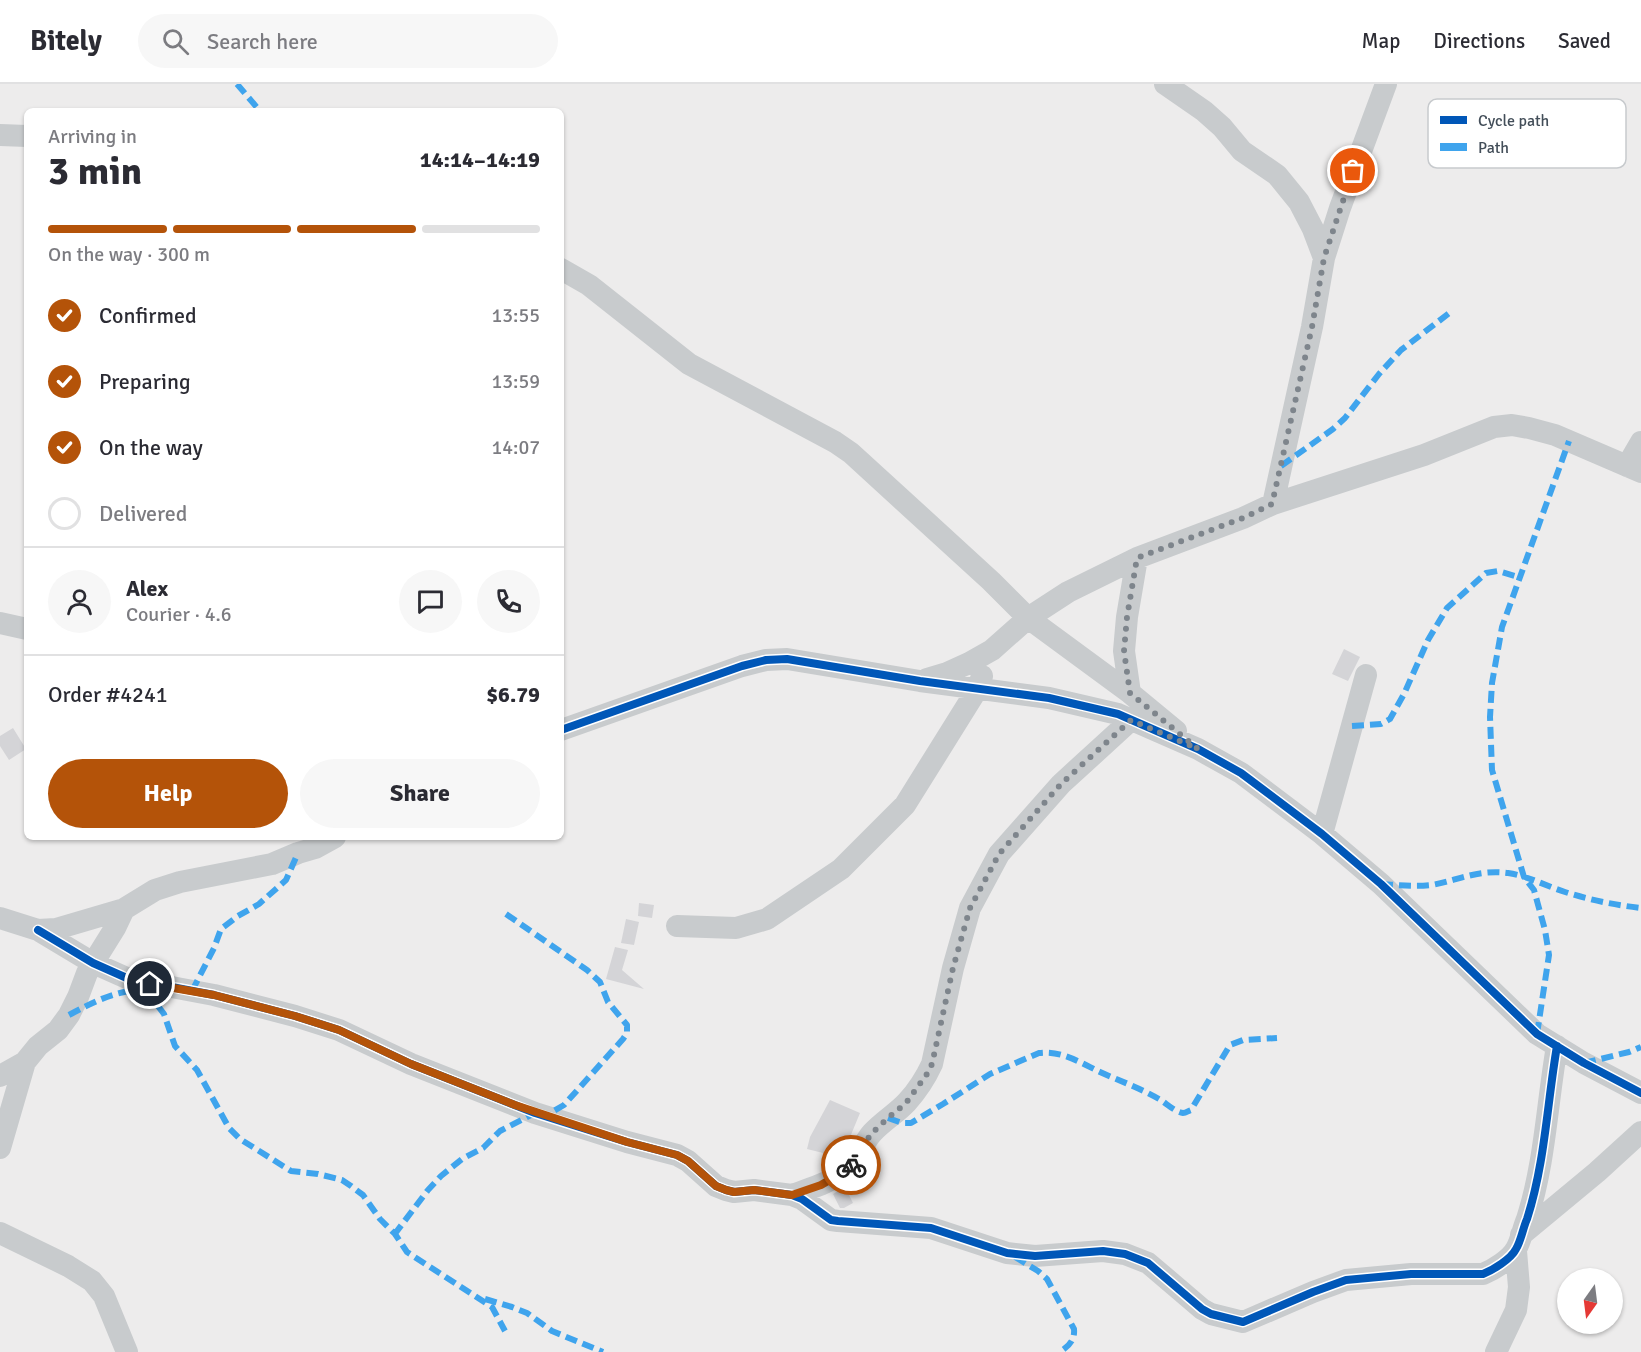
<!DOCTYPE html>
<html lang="en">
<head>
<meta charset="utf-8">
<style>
  body { margin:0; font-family:Signika,sans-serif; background:#f7f7f7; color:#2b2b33; height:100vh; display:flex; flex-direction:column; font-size:22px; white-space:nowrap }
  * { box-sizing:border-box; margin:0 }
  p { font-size:20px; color:#7c7c81 }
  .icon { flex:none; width:33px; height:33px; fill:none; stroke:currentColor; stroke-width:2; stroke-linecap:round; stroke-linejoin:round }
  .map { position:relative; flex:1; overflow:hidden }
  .side { position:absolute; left:24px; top:24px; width:540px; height:732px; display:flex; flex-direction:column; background:#fff; border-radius:9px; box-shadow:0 2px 4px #0004 }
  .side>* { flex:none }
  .needle { width:39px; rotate:194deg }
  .fabs { position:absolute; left:1557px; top:1184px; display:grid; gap:12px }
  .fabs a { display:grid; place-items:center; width:66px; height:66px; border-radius:50%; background:#fff; box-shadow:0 2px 4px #0004; font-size:30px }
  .pin { position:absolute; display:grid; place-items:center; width:51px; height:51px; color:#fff; margin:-26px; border:3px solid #fff; border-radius:50%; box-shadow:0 2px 6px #0007 }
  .courier { position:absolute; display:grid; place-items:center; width:60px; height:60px; margin:-30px; border:4px solid #b45309; border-radius:50%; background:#fff; color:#222; box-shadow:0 2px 8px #0007 }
  .summary em { font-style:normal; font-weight:700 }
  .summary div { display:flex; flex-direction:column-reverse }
  .summary { display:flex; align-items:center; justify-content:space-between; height:102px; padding:0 24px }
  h1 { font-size:39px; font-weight:700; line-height:45px }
  .bar { display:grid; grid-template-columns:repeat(4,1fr); gap:9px 6px; align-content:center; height:72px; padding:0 24px }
  .bar i { height:8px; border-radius:4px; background:#e1e1e2 }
  .bar .selected { background:#b45309 }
  .bar p { grid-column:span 4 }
  .line { display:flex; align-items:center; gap:15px; padding:0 24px; border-top:2px solid #e1e1e2 }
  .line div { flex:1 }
  .round { display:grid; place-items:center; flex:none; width:63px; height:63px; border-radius:32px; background:#f7f7f7 }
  ol { padding:0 24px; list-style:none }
  li { display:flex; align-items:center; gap:18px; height:66px }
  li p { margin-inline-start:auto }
  li .icon { padding:6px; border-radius:50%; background:#b45309; color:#fff; stroke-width:4 }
  li:last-child { color:#7c7c81 }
  li i { width:33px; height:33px; border:3px solid #e1e1e2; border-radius:50% }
  .button { display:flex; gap:12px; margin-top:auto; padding:12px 24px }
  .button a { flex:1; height:69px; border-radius:36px; background:#b45309; color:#fff; font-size:24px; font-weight:700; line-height:69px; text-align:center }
  .button a+a { background:#f7f7f7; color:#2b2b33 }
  header { display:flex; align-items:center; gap:36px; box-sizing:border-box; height:84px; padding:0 30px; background:#fff; border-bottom:2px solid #e1e1e2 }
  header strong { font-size:28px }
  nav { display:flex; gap:33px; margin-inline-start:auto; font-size:21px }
  .search { width:420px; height:54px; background:#f7f7f7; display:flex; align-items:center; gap:15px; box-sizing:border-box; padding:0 21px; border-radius:33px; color:#7c7c81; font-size:22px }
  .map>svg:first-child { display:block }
</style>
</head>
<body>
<header>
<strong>Bitely</strong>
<div class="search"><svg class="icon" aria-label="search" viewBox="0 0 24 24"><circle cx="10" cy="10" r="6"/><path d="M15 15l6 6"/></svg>Search here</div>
<nav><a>Map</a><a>Directions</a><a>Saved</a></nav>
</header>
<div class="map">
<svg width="1641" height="1268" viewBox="0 0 1641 1268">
  <rect width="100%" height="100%" fill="#edecec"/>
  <path fill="#d4d4d7" d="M 1344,565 L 1360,573 L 1348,597 L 1332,590 Z
    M 13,644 L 26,665 L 9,676 L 0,662 L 0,652 Z
    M 639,819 L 654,821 L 652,834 L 638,832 Z
    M 626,835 L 639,838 L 634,861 L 621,859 Z
    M 615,863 L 628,866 L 622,886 L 644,905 L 606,895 Z
    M 830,1016 L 860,1029 L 843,1070 L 831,1080 L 824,1077 L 827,1070 L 807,1065 L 810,1053 Z
    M 845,1103 L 853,1119 L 844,1124 L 840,1124 L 833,1110 Z"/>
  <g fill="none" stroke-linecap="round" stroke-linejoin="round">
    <path stroke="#c8cbcd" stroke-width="22" d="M 1165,0 L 1204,27 L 1222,43 L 1242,67 L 1277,91 L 1299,118 L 1313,145 L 1324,174
      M 0,51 L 27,52
      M 561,185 L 589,201 L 689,280 L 835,358 L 851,369 L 991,497 L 1028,534 L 1130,609 L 1176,647
      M 1627,382 L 1641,358
      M 1273,420 L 1312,243 L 1324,174 L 1340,124 L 1386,0
      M 0,539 L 27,545
      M 927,595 L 947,589 L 969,579 L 992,566 L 1028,534 L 1068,508 L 1137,474 L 1243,434 L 1273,420 L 1424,371 L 1494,343 L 1512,341 L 1529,344 L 1555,351 L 1641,388
      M 1130,609 L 1124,567 L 1127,533 L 1137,474
      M 561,646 L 742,582 L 766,576 L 787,575 L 920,597 L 1049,614 L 1118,630 L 1198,665 L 1241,689 L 1322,750 L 1381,800 L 1537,950 L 1584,979 L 1641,1009
      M 1322,750 L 1366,591
      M 0,834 L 38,846 L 56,845 L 124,825 L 155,806 L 180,798 L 272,780 L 298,769 L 315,764 L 335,753
      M 677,842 L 736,844 L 767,835 L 841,785 L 905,721 L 978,604 L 982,592
      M 38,846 L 93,879 L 129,895 L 214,911 L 295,932 L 339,946 L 411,980 L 535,1029 L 627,1058 L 677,1071 L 688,1077 L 716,1102 L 726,1106 L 734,1108 L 754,1106 L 792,1111 L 802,1115 L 831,1136 L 838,1137 L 931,1144 L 1007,1169 L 1025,1171 L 1035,1172 L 1103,1167 L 1125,1170 L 1148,1179 L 1202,1225 L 1211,1230 L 1243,1238 L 1313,1208 L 1346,1196 L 1411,1190 L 1483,1190 C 1493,1186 1511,1175 1516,1165 C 1521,1157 1523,1144 1527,1135 C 1545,1079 1547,1020 1557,962
      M 0,992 L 25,978
      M 0,1064 L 25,978 L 38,962 L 58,946 L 69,931 L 78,913 L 87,889 L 115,844 L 124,825
      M 792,1111 C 811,1104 830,1099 846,1086 C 858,1077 862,1060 872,1049 C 883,1037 897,1029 907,1018 C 917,1007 926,993 932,980 L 953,884 L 970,824 L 999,770 L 1061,700 L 1131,636
      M 0,1149 L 68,1182 L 92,1197 L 104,1212 L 127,1268
      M 1521,1151 L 1597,1088 L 1641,1048
      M 1496,1268 L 1516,1226 L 1519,1203 L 1516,1167"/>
    <path stroke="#3fa4ed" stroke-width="6" stroke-dasharray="12 6" stroke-linecap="butt" d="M 237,0 L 260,27
      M 1281,382 L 1333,345 L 1345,334 L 1379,290 L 1401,266 L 1452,227
      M 1352,642 L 1381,640 L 1390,635 L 1404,610 L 1428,556 L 1447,524 L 1486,489 L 1498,487 L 1521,494
      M 1381,800 C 1398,801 1415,803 1432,801 C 1459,796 1479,785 1508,789 C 1528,792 1546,802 1565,808 C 1590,816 1615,821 1641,824
      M 506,830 L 587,886 L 600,898 L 608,918 L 627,941 L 627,949 L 623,955 L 564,1021 L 547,1031
      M 132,897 L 155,918 L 164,930 L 175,962 L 197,986 L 229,1044 L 240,1055 L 291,1087 L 318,1090 L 342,1096 L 351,1102 L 363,1111 L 380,1135 L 395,1150 L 407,1168 L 492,1223 L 505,1247
      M 192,907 L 214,864 L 221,845 L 238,832 L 259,820 L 286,796 L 298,769
      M 69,931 C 95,917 115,907 145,905
      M 1537,950 L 1549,871 L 1545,846 L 1534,806 L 1524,793 L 1492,686 L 1490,633 L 1492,599 L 1502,543 L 1569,357
      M 1584,979 L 1629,968 L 1641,963
      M 888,1034 L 902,1039 L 911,1039 L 943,1020 L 990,990 L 1039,969 C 1061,966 1081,979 1100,988 C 1120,997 1140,1004 1159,1015 C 1166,1019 1175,1028 1183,1029 C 1186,1029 1188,1027 1191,1026 L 1230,961 L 1243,956 L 1277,954
      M 394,1151 L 428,1106 L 441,1092 L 462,1075 L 483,1064 L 500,1047 L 535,1029
      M 1015,1173 L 1038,1187 L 1047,1195 L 1074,1245 C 1075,1256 1069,1262 1060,1268
      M 485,1215 L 512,1223 L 527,1229 L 552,1247 L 603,1268"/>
    <g stroke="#fff" stroke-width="11">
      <path id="cycleway" d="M 561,646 L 742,582 L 766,576 L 787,575 L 920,597 L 1049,614 L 1118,630 L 1198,665 L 1241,689 L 1322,750 L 1381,800 L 1537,950 L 1584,979 L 1641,1009
        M 38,846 L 93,879 L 129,895 L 214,911 L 295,932 L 339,946 L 411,980 L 535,1029 L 627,1058 L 677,1071 L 688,1077 L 716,1102 L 726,1106 L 734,1108 L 754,1106 L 792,1111 L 802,1115 L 831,1136 L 838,1137 L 931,1144 L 1007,1169 L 1025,1171 L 1035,1172 L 1103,1167 L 1125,1170 L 1148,1179 L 1202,1225 L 1211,1230 L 1243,1238 L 1313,1208 L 1346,1196 L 1411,1190 L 1483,1190 C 1493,1186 1511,1175 1516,1165 C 1521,1157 1523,1144 1527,1135 C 1545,1079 1547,1020 1557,962"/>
    </g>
    <use href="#cycleway" stroke="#0057b8" stroke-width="8"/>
  </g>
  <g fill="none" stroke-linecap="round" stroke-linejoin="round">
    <path stroke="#7e858c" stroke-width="6" stroke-dasharray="0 10.8" d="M 851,1081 L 871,1050 L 888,1034 L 906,1019 L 927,990 L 932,980 L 953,884 L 970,824 L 999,770 L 1061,700 L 1131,636 L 1198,665 L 1130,609 L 1124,567 L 1127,533 L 1137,474 L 1243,434 L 1272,420 L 1312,243 L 1324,174 L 1353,87"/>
    <path stroke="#b45309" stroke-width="8" d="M 150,900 L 214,911 L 295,932 L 339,946 L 411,980 L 515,1021 L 627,1058 L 677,1071 L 688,1077 L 716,1102 L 726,1106 L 734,1108 L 754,1106 L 792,1111 L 821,1101 L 845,1087 L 851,1081"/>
  </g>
  <rect x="1428" y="15" width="198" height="69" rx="9" fill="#fff" stroke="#c7cacd" stroke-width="1.5"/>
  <rect x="1440" y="32" width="27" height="8" fill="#0057b8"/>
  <rect x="1440" y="59" width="27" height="8" fill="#3fa4ed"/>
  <g font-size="16" fill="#434e59">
    <text x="1478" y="42">Cycle path</text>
    <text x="1478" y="69">Path</text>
  </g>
</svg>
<div class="fabs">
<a><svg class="needle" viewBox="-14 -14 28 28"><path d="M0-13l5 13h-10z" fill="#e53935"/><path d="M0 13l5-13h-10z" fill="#7c7c81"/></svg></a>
</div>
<div class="pin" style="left:1353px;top:87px;background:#ea580c"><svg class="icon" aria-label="bag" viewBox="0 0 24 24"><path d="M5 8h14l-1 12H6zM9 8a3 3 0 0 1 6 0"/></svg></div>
<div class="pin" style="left:150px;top:900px;background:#1f2937"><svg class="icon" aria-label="home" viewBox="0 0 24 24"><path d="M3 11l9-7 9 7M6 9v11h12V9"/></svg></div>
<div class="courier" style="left:851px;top:1081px"><svg class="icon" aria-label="bike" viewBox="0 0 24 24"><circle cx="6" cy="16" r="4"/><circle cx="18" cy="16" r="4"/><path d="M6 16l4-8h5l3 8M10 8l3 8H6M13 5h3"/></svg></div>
<section class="side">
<div class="summary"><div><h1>3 min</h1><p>Arriving in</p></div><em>14:14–14:19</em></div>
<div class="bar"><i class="selected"></i><i class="selected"></i><i class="selected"></i><i></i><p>On the way · 300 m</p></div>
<ol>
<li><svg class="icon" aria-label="check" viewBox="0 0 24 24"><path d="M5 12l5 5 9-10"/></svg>Confirmed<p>13:55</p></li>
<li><svg class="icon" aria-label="check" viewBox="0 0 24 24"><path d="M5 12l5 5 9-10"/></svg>Preparing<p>13:59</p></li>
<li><svg class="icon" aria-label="check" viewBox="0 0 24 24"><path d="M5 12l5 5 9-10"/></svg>On the way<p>14:07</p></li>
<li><i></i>Delivered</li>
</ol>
<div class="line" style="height:108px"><a class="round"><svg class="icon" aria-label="person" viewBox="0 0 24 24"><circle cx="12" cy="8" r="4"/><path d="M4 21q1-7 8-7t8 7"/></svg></a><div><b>Alex</b><p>Courier · 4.6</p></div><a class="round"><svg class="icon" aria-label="chat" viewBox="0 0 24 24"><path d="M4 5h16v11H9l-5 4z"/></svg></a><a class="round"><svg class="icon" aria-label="phone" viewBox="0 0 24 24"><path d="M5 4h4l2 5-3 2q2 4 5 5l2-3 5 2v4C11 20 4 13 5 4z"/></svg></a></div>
<div class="line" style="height:78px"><div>Order #4241</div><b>$6.79</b></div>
<div class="button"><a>Help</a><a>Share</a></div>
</section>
</div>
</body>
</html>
